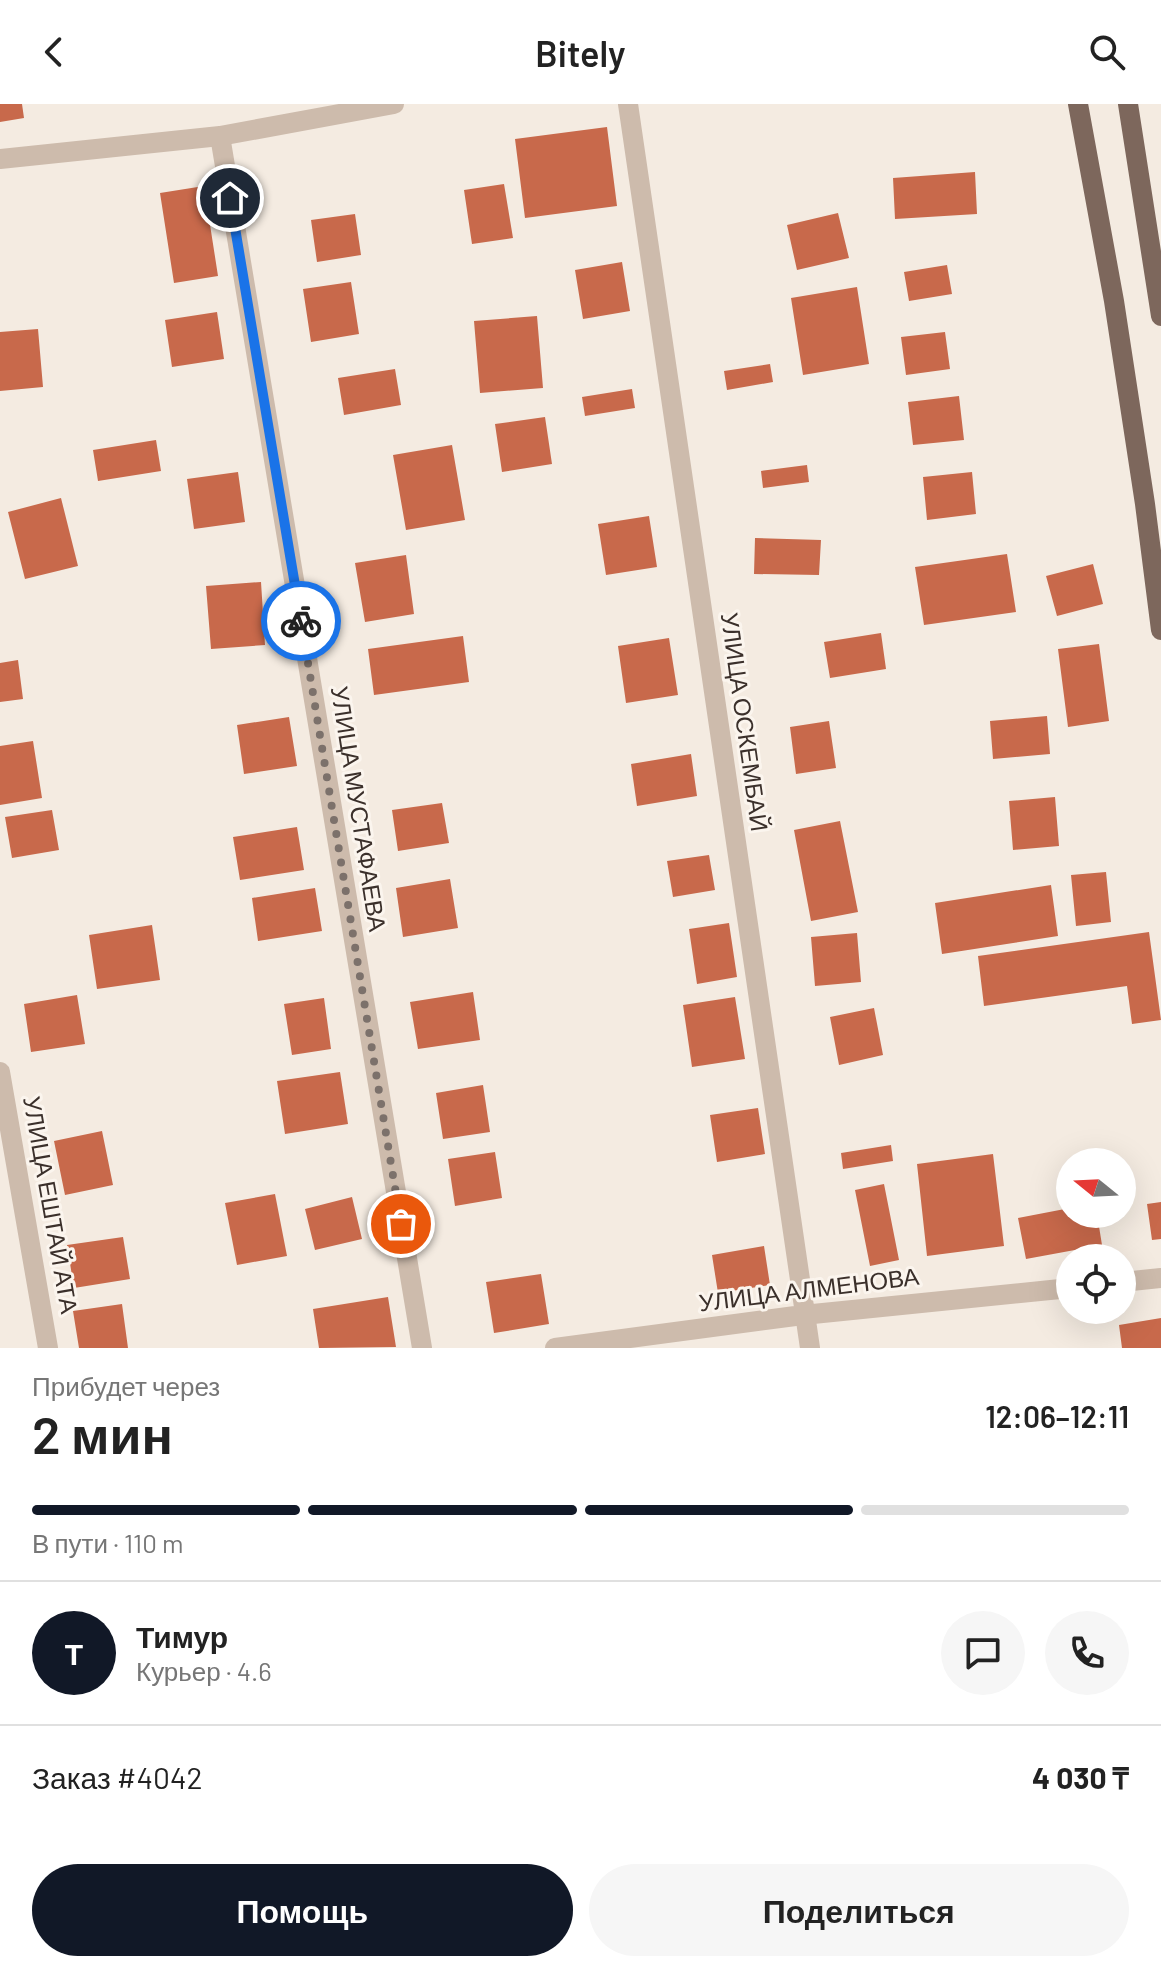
<!DOCTYPE html>
<html lang="ru">
<head>
<meta charset="utf-8">
<style>
  body { margin:0; font-family:Barlow,sans-serif; background:#f6f6f6; color:#222; height:100vh; display:flex; flex-direction:column; font-size:30px; white-space:nowrap }
  * { box-sizing:border-box; margin:0 }
  p { font-size:26px; color:#767676 }
  .icon { flex:none; width:44px; height:44px; fill:none; stroke:currentColor; stroke-width:2; stroke-linecap:round; stroke-linejoin:round }
  .map { position:relative; height:1244px; overflow:hidden }
  .panel { display:flex; flex-direction:column; background:#fff; flex:1 }
  .panel>* { flex:none }
  .needle { width:52px; rotate:288deg }
  .buttons { position:absolute; left:1056px; top:1044px; display:grid; gap:16px }
  .buttons a { display:grid; place-items:center; width:80px; height:80px; border-radius:50%; background:#fff; box-shadow:0 8px 32px #0002; font-size:40px }
  .pin { position:absolute; display:grid; place-items:center; width:68px; height:68px; color:#fff; margin:-34px; border:4px solid #fff; border-radius:50%; box-shadow:0 2px 8px #0007 }
  .courier { position:absolute; display:grid; place-items:center; width:80px; height:80px; margin:-40px; border:6px solid #1a73e8; border-radius:50%; background:#fff; color:#222; box-shadow:0 2px 10px #0007 }
  .overview em { font-style:normal; font-weight:600 }
  .overview div { display:flex; flex-direction:column-reverse }
  .overview { display:flex; align-items:center; justify-content:space-between; height:136px; padding:0 32px }
  h1 { font-size:52px; font-weight:600; line-height:60px }
  .bar { display:grid; grid-template-columns:repeat(4,1fr); gap:12px 8px; align-content:center; height:96px; padding:0 32px }
  .bar i { height:10px; border-radius:6px; background:#e0e0e0 }
  .bar .current { background:#111827 }
  .bar p { grid-column:span 4 }
  .line { display:flex; align-items:center; gap:20px; padding:0 32px; border-top:2px solid #e0e0e0 }
  .line div { flex:1 }
  .round { display:grid; place-items:center; flex:none; width:84px; height:84px; border-radius:42px; background:#f6f6f6 }
  .button { display:flex; gap:16px; margin-top:auto; padding:16px 32px }
  .button a { flex:1; height:92px; border-radius:48px; background:#111827; color:#fff; font-size:32px; font-weight:600; line-height:92px; text-align:center }
  .button a+a { background:#f6f6f6; color:#222 }
  header { display:flex; justify-content:space-between; align-items:center; height:104px; padding:0 32px; background:#fff; font-size:36px; font-weight:600 }
  .map>svg:first-child { display:block }
</style>
</head>
<body>
<header><svg class="icon" aria-label="back" viewBox="0 0 24 24"><path d="M15 5l-7 7 7 7"/></svg>Bitely<svg class="icon" aria-label="search" viewBox="0 0 24 24"><circle cx="10" cy="10" r="6"/><path d="M15 15l6 6"/></svg></header>
<div class="map">
<svg width="1161" height="1244" viewBox="0 0 1161 1244">
  <rect width="100%" height="100%" fill="#f4ebe1"/>
  <path fill="#c8694b" d="M 0,0 L 22,0 L 24,14 L 0,18 Z
    M 607,23 L 617,102 L 525,114 L 515,35 Z
    M 975,68 L 977,110 L 895,115 L 893,74 Z
    M 504,80 L 513,134 L 472,140 L 464,86 Z
    M 204,82 L 218,172 L 174,179 L 160,89 Z
    M 838,109 L 849,154 L 797,166 L 787,121 Z
    M 355,110 L 361,151 L 317,158 L 311,116 Z
    M 622,158 L 630,207 L 583,215 L 575,166 Z
    M 947,161 L 952,190 L 909,197 L 904,168 Z
    M 351,178 L 359,230 L 311,238 L 303,185 Z
    M 857,183 L 869,260 L 803,271 L 791,194 Z
    M 217,208 L 224,255 L 172,263 L 165,216 Z
    M 537,212 L 543,284 L 480,289 L 474,217 Z
    M 38,225 L 43,283 L 0,287 L 0,228 Z
    M 945,228 L 950,265 L 906,271 L 901,233 Z
    M 770,260 L 773,278 L 727,286 L 724,267 Z
    M 395,265 L 401,301 L 344,311 L 338,274 Z
    M 632,285 L 635,304 L 585,312 L 582,293 Z
    M 959,292 L 964,336 L 913,341 L 908,298 Z
    M 545,313 L 552,360 L 502,368 L 495,320 Z
    M 156,336 L 161,367 L 98,377 L 93,346 Z
    M 452,341 L 465,416 L 406,426 L 393,351 Z
    M 807,361 L 809,378 L 763,384 L 761,367 Z
    M 238,368 L 245,418 L 194,425 L 187,375 Z
    M 972,368 L 976,410 L 927,416 L 923,373 Z
    M 61,394 L 78,462 L 25,475 L 8,408 Z
    M 649,412 L 657,463 L 606,471 L 598,420 Z
    M 755,434 L 821,436 L 819,471 L 754,470 Z
    M 1007,450 L 1016,508 L 924,521 L 915,463 Z
    M 406,451 L 414,510 L 365,518 L 355,459 Z
    M 1093,460 L 1103,500 L 1057,512 L 1046,472 Z
    M 261,478 L 265,541 L 211,545 L 206,482 Z
    M 881,529 L 886,565 L 830,574 L 824,538 Z
    M 463,532 L 469,578 L 374,591 L 368,545 Z
    M 669,534 L 678,591 L 626,599 L 618,542 Z
    M 1099,540 L 1109,617 L 1068,623 L 1058,545 Z
    M 18,556 L 23,595 L 0,598 L 0,559 Z
    M 1047,612 L 1050,650 L 993,655 L 990,617 Z
    M 289,613 L 297,662 L 244,670 L 237,621 Z
    M 829,617 L 836,664 L 796,670 L 790,623 Z
    M 33,637 L 42,694 L 0,701 L 0,642 Z
    M 691,650 L 697,692 L 637,702 L 631,660 Z
    M 1055,693 L 1059,742 L 1013,746 L 1009,697 Z
    M 442,699 L 449,739 L 398,747 L 392,706 Z
    M 52,706 L 59,746 L 12,754 L 5,713 Z
    M 840,717 L 858,808 L 811,817 L 794,726 Z
    M 297,723 L 304,766 L 240,776 L 233,733 Z
    M 709,751 L 715,786 L 673,793 L 667,757 Z
    M 1106,768 L 1111,818 L 1076,822 L 1071,771 Z
    M 450,775 L 458,824 L 403,833 L 396,784 Z
    M 1051,781 L 1058,832 L 942,850 L 935,799 Z
    M 315,784 L 322,827 L 258,837 L 252,794 Z
    M 729,819 L 737,873 L 697,880 L 689,825 Z
    M 152,821 L 160,876 L 97,885 L 89,831 Z
    M 1149,828 L 1161,916 L 1132,920 L 1127,882 L 984,902 L 978,852 Z
    M 857,829 L 861,878 L 815,882 L 811,833 Z
    M 473,888 L 480,936 L 418,945 L 410,898 Z
    M 77,891 L 85,940 L 31,948 L 24,900 Z
    M 735,893 L 745,955 L 692,963 L 683,901 Z
    M 324,894 L 331,945 L 292,951 L 284,900 Z
    M 874,904 L 883,951 L 839,961 L 830,913 Z
    M 340,968 L 348,1020 L 285,1030 L 277,977 Z
    M 483,981 L 490,1028 L 443,1035 L 436,989 Z
    M 758,1004 L 765,1050 L 717,1058 L 710,1011 Z
    M 102,1027 L 113,1081 L 65,1091 L 54,1037 Z
    M 891,1041 L 893,1057 L 843,1065 L 841,1049 Z
    M 495,1048 L 502,1094 L 455,1102 L 448,1055 Z
    M 993,1050 L 1004,1142 L 927,1152 L 917,1060 Z
    M 884,1080 L 899,1156 L 870,1162 L 855,1086 Z
    M 275,1090 L 287,1152 L 237,1161 L 225,1099 Z
    M 352,1093 L 362,1135 L 315,1146 L 305,1105 Z
    M 1161,1098 L 1161,1135 L 1152,1136 L 1147,1100 Z
    M 1070,1104 L 1070,1110 L 1097,1110 L 1102,1141 L 1026,1155 L 1018,1114 Z
    M 123,1133 L 130,1175 L 74,1184 L 67,1141 Z
    M 764,1142 L 770,1181 L 718,1189 L 712,1151 Z
    M 541,1170 L 549,1220 L 494,1229 L 486,1178 Z
    M 388,1193 L 396,1243 L 319,1244 L 313,1205 Z
    M 122,1200 L 128,1244 L 79,1244 L 73,1207 Z
    M 1161,1214 L 1161,1244 L 1122,1244 L 1119,1221 Z"/>
  <g fill="none" stroke-linecap="round" stroke-linejoin="round">
    <path stroke="#cdbbac" stroke-width="20" d="M 628,0 L 810,1244
      M 220,32 L 422,1244
      M 0,55 L 220,32 L 394,0
      M 0,968 L 48,1244
      M 1122,1178 L 1161,1174
      M 555,1244 L 803,1211 L 1070,1184"/>
    <path stroke="#7d675c" stroke-width="20" d="M 1078,0 L 1114,197 L 1145,400 L 1161,526
      M 1128,0 L 1161,212"/>
  </g>
  <g fill="none" stroke-linecap="round" stroke-linejoin="round">
    <path stroke="#7c716b" stroke-width="8" stroke-dasharray="0 14.4" d="M 301,517 L 401,1120"/>
    <path stroke="#1a73e8" stroke-width="10" d="M 230,94 L 301,517"/>
  </g>
  <g text-anchor="middle" stroke-width="6" stroke-linejoin="round" paint-order="stroke">
    <g font-size="24" fill="#3b302b" stroke="#fbf5ee">
      <text transform="translate(744 618) rotate(82)" y="8">УЛИЦА ОСКЕМБАЙ</text>
      <text transform="translate(358 705) rotate(81)" y="8">УЛИЦА МУСТАФАЕВА</text>
      <text transform="translate(50 1101) rotate(80)" y="8">УЛИЦА ЕШТАЙ АТА</text>
      <text transform="translate(809 1186) rotate(-7)" y="8">УЛИЦА АЛМЕНОВА</text>
    </g>
  </g>
</svg>
<div class="buttons">
<a><svg class="needle" viewBox="-14 -14 28 28"><path d="M0-13l5 13h-10z" fill="#e53935"/><path d="M0 13l5-13h-10z" fill="#767676"/></svg></a>
<a><svg class="icon" aria-label="locate" viewBox="0 0 24 24"><circle cx="12" cy="12" r="6"/><path d="M12 2v4M12 18v4M2 12h4M18 12h4"/></svg></a>
</div>
<div class="pin" style="left:401px;top:1120px;background:#ea580c"><svg class="icon" aria-label="bag" viewBox="0 0 24 24"><path d="M5 8h14l-1 12H6zM9 8a3 3 0 0 1 6 0"/></svg></div>
<div class="pin" style="left:230px;top:94px;background:#1f2937"><svg class="icon" aria-label="home" viewBox="0 0 24 24"><path d="M3 11l9-7 9 7M6 9v11h12V9"/></svg></div>
<div class="courier" style="left:301px;top:517px"><svg class="icon" aria-label="bike" viewBox="0 0 24 24"><circle cx="6" cy="16" r="4"/><circle cx="18" cy="16" r="4"/><path d="M6 16l4-8h5l3 8M10 8l3 8H6M13 5h3"/></svg></div>
</div>
<section class="panel">
<div class="overview"><div><h1>2 мин</h1><p>Прибудет через</p></div><em>12:06–12:11</em></div>
<div class="bar"><i class="current"></i><i class="current"></i><i class="current"></i><i></i><p>В пути · 110 m</p></div>
<div class="line" style="height:144px"><b class="round" style="background:#111827;color:#fff">Т</b><div><b>Тимур</b><p>Курьер · 4.6</p></div><a class="round"><svg class="icon" aria-label="chat" viewBox="0 0 24 24"><path d="M4 5h16v11H9l-5 4z"/></svg></a><a class="round"><svg class="icon" aria-label="phone" viewBox="0 0 24 24"><path d="M5 4h4l2 5-3 2q2 4 5 5l2-3 5 2v4C11 20 4 13 5 4z"/></svg></a></div>
<div class="line" style="height:104px"><div>Заказ #4042</div><b>4 030 ₸</b></div>
<div class="button"><a>Помощь</a><a>Поделиться</a></div>
</section>
</body>
</html>
